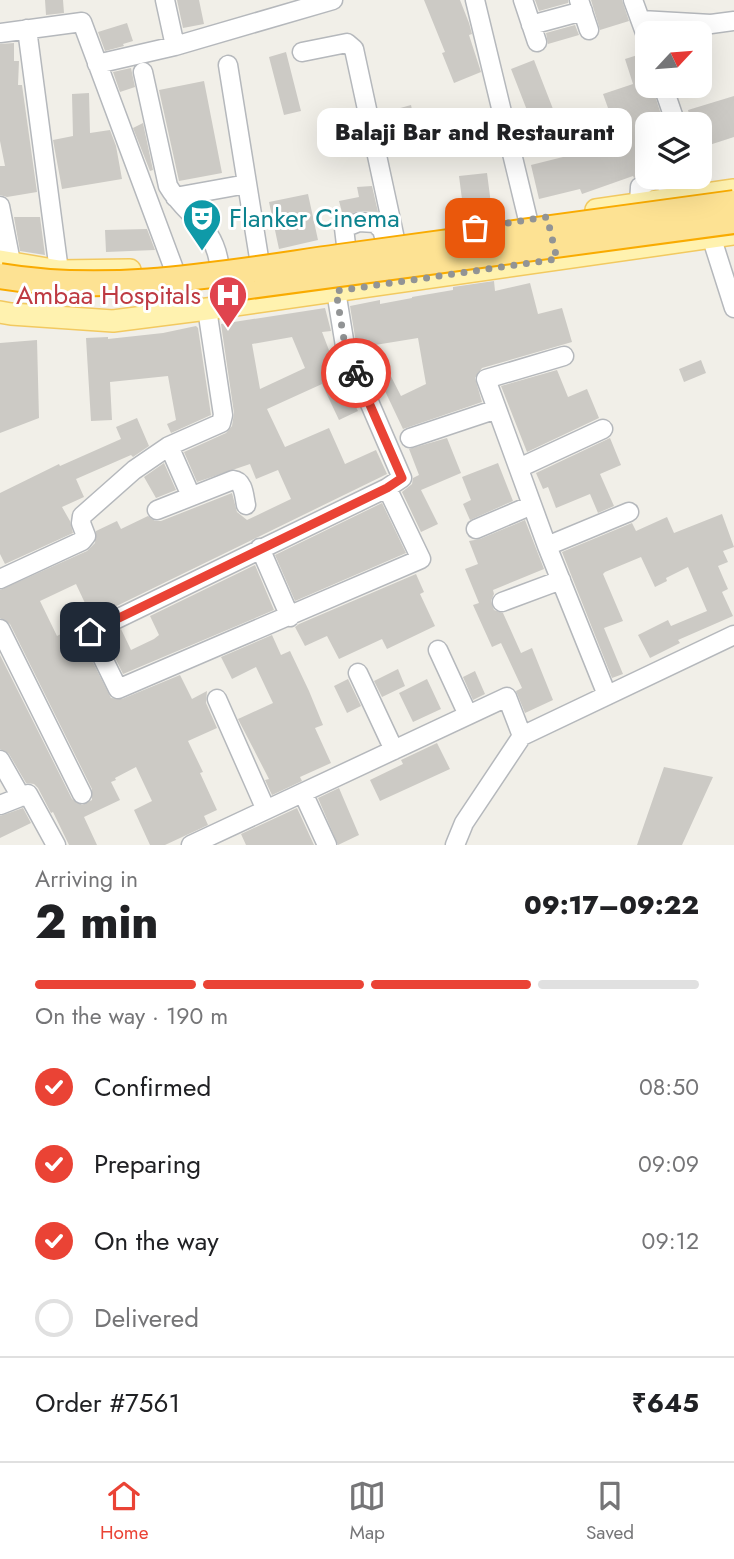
<!DOCTYPE html>
<html lang="en">
<head>
<meta charset="utf-8">
<style>
  body { margin:0; font-family:Jost,sans-serif; background:#f2f2f2; color:#202124; height:100vh; display:flex; flex-direction:column; font-size:26px; white-space:nowrap }
  * { box-sizing:border-box; margin:0 }
  p { font-size:23px; color:#757577 }
  .icon { flex:none; width:38px; height:38px; fill:none; stroke:currentColor; stroke-width:2; stroke-linecap:round; stroke-linejoin:round }
  .map { position:relative; height:845px; overflow:hidden }
  .side { display:flex; flex-direction:column; background:#fff; flex:1 }
  .side>* { flex:none }
  .needle { width:46px; rotate:64deg }
  .buttons { position:absolute; left:635px; top:21px; display:grid; gap:14px }
  .buttons a { display:grid; place-items:center; width:77px; height:77px; border-radius:14px; background:#fff; box-shadow:0 7px 28px #0002; font-size:35px }
  .pin { position:absolute; display:grid; place-items:center; width:60px; height:60px; color:#fff; margin:-30px; border-radius:14px; box-shadow:0 4px 10px #0006 }
  .courier { position:absolute; display:grid; place-items:center; width:70px; height:70px; margin:-35px; border:5px solid #ea4335; border-radius:50%; background:#fff; color:#222; box-shadow:0 2px 9px #0007 }
  .bubble { position:absolute; height:49px; border-radius:14px; background:#fff; box-shadow:0 7px 28px #0002; font-size:23px; font-weight:800; line-height:49px; text-align:center }
  .head em { font-style:normal; font-weight:800 }
  .head div { display:flex; flex-direction:column-reverse }
  .head { display:flex; align-items:center; justify-content:space-between; height:119px; padding:0 35px }
  h1 { font-size:46px; font-weight:800; line-height:52px }
  .bar { display:grid; grid-template-columns:repeat(4,1fr); gap:10px 7px; align-content:center; height:84px; padding:0 35px }
  .bar i { height:9px; border-radius:5px; background:#e0e0e0 }
  .bar .active { background:#ea4335 }
  .bar p { grid-column:span 4 }
  .line { display:flex; align-items:center; gap:18px; padding:0 35px; border-top:2px solid #e0e0e0 }
  .line div { flex:1 }
  ol { padding:0 35px; list-style:none }
  li { display:flex; align-items:center; gap:21px; height:77px }
  li p { margin-inline-start:auto }
  li .icon { padding:7px; border-radius:50%; background:#ea4335; color:#fff; stroke-width:4 }
  li:last-child { color:#757577 }
  li i { width:38px; height:38px; border:4px solid #e0e0e0; border-radius:50% }
  .tabs { display:flex; justify-content:space-around; align-items:center; height:98px; border-top:2px solid #e0e0e0; background:#fff; font-size:19px; color:#757577 }
  .tabs a { display:grid; justify-items:center; gap:4px }
  .tabs .active { color:#ea4335 }
  .map>svg:first-child { display:block }
</style>
</head>
<body>
<div class="map">
<svg width="734" height="845" viewBox="0 0 734 845">
  <rect width="100%" height="100%" fill="#f1efe8"/>
  <path fill="#cccac5" fill-rule="evenodd" d="M 45,0 L 63,0 L 64,13 L 46,15 Z
    M 177,0 L 199,0 L 204,24 L 183,28 Z
    M 424,0 L 460,0 L 469,23 L 472,34 L 469,35 L 481,72 L 454,83 L 442,53 L 445,52 Z
    M 535,0 L 568,0 L 568,3 L 539,11 Z
    M 591,0 L 622,0 L 629,21 L 600,30 Z
    M 127,23 L 133,41 L 123,44 L 124,46 L 105,51 L 98,32 Z
    M 575,25 L 579,35 L 548,44 L 546,33 Z
    M 14,43 L 14,61 L 19,61 L 18,85 L 22,85 L 37,192 L 7,197 L 0,195 L 0,166 L 5,166 L 0,141 L 0,44 Z
    M 286,52 L 301,111 L 284,115 L 269,57 Z
    M 644,53 L 648,65 L 648,86 L 652,86 L 664,124 L 648,124 L 648,129 L 644,131 L 648,141 L 648,171 L 634,178 L 633,176 L 582,194 L 580,189 L 539,199 L 531,165 L 567,156 L 562,141 L 613,122 L 603,94 L 633,84 L 625,59 Z
    M 534,60 L 553,109 L 530,118 L 511,69 Z
    M 131,68 L 135,87 L 120,92 L 113,72 Z
    M 204,81 L 222,173 L 179,181 L 159,90 Z
    M 89,93 L 90,133 L 110,130 L 116,146 L 122,179 L 62,189 L 53,140 L 73,136 L 72,94 Z
    M 734,96 L 734,137 L 700,148 L 700,124 L 692,124 L 688,110 Z
    M 411,105 L 419,144 L 401,148 L 395,124 L 390,125 L 386,112 Z
    M 143,123 L 153,170 L 150,171 L 133,128 Z
    M 487,173 L 491,204 L 463,207 L 459,176 Z
    M 372,186 L 378,212 L 359,211 L 343,216 L 339,201 L 359,197 L 357,187 Z
    M 308,194 L 318,240 L 279,249 L 269,202 Z
    M 14,217 L 40,217 L 45,255 L 20,251 Z
    M 147,229 L 155,250 L 106,252 L 105,230 Z
    M 494,281 L 495,291 L 530,283 L 538,314 L 562,308 L 572,342 L 482,368 L 475,378 L 482,402 L 403,429 L 385,391 L 378,394 L 356,343 L 350,306 L 380,300 L 380,304 L 412,298 L 412,297 L 453,290 L 453,287 ZM 418,338 L 426,384 L 401,396 L 375,345 Z
    M 325,308 L 331,331 L 322,332 L 332,358 L 337,355 L 358,404 L 355,405 L 358,411 L 339,420 L 322,384 L 267,409 L 285,447 L 329,428 L 345,464 L 376,450 L 387,474 L 92,618 L 76,584 L 40,601 L 57,636 L 84,622 L 79,631 L 80,637 L 111,698 L 122,699 L 180,675 L 192,699 L 207,691 L 206,703 L 217,728 L 188,741 L 203,772 L 200,773 L 217,810 L 204,816 L 208,825 L 165,845 L 150,845 L 134,810 L 152,801 L 136,767 L 115,778 L 116,780 L 111,782 L 120,800 L 84,817 L 97,845 L 69,845 L 53,812 L 51,813 L 38,788 L 34,784 L 26,783 L 9,754 L 0,749 L 0,655 L 72,799 L 82,805 L 92,800 L 92,789 L 10,624 L 0,618 L 0,590 L 87,551 L 95,543 L 96,531 L 117,521 L 121,529 L 148,516 L 155,521 L 161,521 L 232,493 L 237,512 L 247,520 L 291,499 L 278,470 L 256,479 L 250,464 L 197,482 L 184,452 L 226,433 L 232,426 L 234,413 L 221,324 ZM 292,337 L 305,368 L 260,389 L 252,344 Z
    M 196,326 L 198,328 L 211,415 L 171,433 L 167,424 L 176,420 L 168,376 L 110,382 L 112,420 L 91,421 L 86,338 L 108,337 L 108,339 L 163,333 Z
    M 37,340 L 39,418 L 0,433 L 0,343 Z
    M 701,360 L 706,373 L 684,382 L 679,369 Z
    M 557,370 L 568,397 L 587,389 L 599,418 L 527,452 L 501,386 Z
    M 137,418 L 149,446 L 133,457 L 131,455 L 76,479 L 84,497 L 62,507 L 70,521 L 73,533 L 5,564 L 0,554 L 0,493 L 59,464 L 60,466 L 121,439 L 116,427 Z
    M 447,438 L 461,473 L 421,490 L 438,524 L 421,532 L 402,492 L 412,484 L 413,478 L 419,475 L 409,449 Z
    M 610,438 L 621,465 L 600,474 L 614,506 L 598,513 L 590,494 L 556,508 L 548,487 L 543,489 L 536,473 Z
    M 164,463 L 176,490 L 156,498 L 144,477 Z
    M 498,463 L 513,501 L 470,520 L 463,504 L 471,500 L 462,477 Z
    M 382,503 L 406,553 L 295,601 L 275,555 Z
    M 722,514 L 734,547 L 723,551 L 728,562 L 718,566 L 728,589 L 722,592 L 733,616 L 678,640 L 680,643 L 650,658 L 638,635 L 668,620 L 671,626 L 707,611 L 688,567 L 666,578 L 667,581 L 655,587 L 641,557 L 605,572 L 603,574 L 623,621 L 604,628 L 623,674 L 612,678 L 562,552 L 632,523 L 636,531 L 667,517 L 674,533 Z
    M 525,520 L 544,569 L 493,590 L 494,594 L 491,601 L 494,610 L 503,613 L 521,653 L 532,648 L 553,700 L 525,713 L 516,691 L 522,688 L 501,643 L 492,647 L 473,605 L 479,603 L 465,569 L 478,564 L 469,541 L 480,539 Z
    M 255,565 L 274,610 L 123,674 L 105,637 L 121,629 L 131,650 L 154,639 L 159,635 L 150,616 Z
    M 416,574 L 424,592 L 420,594 L 435,626 L 387,649 L 382,639 L 339,659 L 327,636 L 305,646 L 295,627 L 299,624 Z
    M 272,635 L 281,655 L 290,651 L 309,691 L 323,725 L 315,728 L 331,763 L 300,777 L 302,781 L 272,795 L 265,780 L 269,779 L 238,719 L 273,703 L 256,667 L 232,679 L 221,657 Z
    M 398,669 L 405,686 L 382,697 L 374,681 Z
    M 475,671 L 485,694 L 473,700 L 463,677 Z
    M 348,679 L 361,706 L 347,713 L 334,686 Z
    M 427,679 L 441,709 L 413,722 L 399,693 Z
    M 437,743 L 450,769 L 380,801 L 370,780 L 403,764 L 401,760 Z
    M 664,767 L 713,777 L 682,845 L 637,845 Z
    M 339,788 L 359,835 L 338,845 L 318,798 Z
    M 23,808 L 31,823 L 0,838 L 0,816 Z
    M 297,808 L 314,845 L 246,845 L 241,834 Z"/>
  <g fill="none" stroke-linecap="round" stroke-linejoin="round">
    <g stroke="#b5b8bc" stroke-width="21">
      <path id="minor" d="M 165,0 L 175,46
        M 475,0 L 528,220
        M 523,0 L 537,42
        M 579,0 L 589,30
        M 633,0 L 648,41
        M 641,20 L 711,24 L 734,21
        M 531,25 L 583,11
        M 27,29 L 59,271
        M 0,33 L 82,22 L 174,269
        M 302,52 L 347,43 L 354,49 L 395,239
        M 97,64 L 175,46 L 333,0
        M 228,65 L 259,258
        M 143,72 L 168,186 C 186,217 213,223 219,263
        M 663,86 L 676,124
        M 693,177 L 699,194
        M 175,197 L 247,184
        M 639,203 L 640,187 L 648,182 L 659,180 L 671,186 L 675,198
        M 0,206 L 11,262
        M 711,236 L 734,308
        M 346,245 L 344,228 L 359,222 L 375,223 L 382,230 L 385,240
        M 336,291 L 345,346 L 402,478 L 387,488 L 421,559 L 118,689 L 90,632 L 387,488
        M 564,356 L 486,379 L 547,546 L 607,695
        M 410,438 L 497,409
        M 169,446 L 191,496
        M 519,468 L 603,429
        M 157,510 L 233,480 C 244,481 244,496 246,505
        M 476,529 L 532,505
        M 547,546 L 629,512
        M 260,548 L 290,617
        M 0,579 L 82,541 L 86,536 L 81,523 L 82,516 L 134,470 L 169,446 L 221,423 L 223,415 L 207,309
        M 502,602 L 561,580
        M 0,629 L 82,794
        M 438,650 L 468,715
        M 358,673 L 394,750
        M 217,699 L 266,810
        M 0,760 L 21,797
        M 303,793 L 327,845
        M 0,805 L 28,794 L 56,845
        M 191,845 L 507,697 L 522,736
        M 455,845 L 464,823 L 522,736 L 734,635"/>
    </g>
    <g stroke="#f2c960" stroke-width="24">
      <path id="major" d="M 596,210 L 734,190
        M 0,261 L 59,271 L 130,270
        M 0,312 L 11,314 L 113,321 L 207,309 L 734,234"/>
    </g>
    <use href="#minor" stroke="#fff" stroke-width="18"/>
    <use href="#major" stroke="#fff2af" stroke-width="21"/>
    <g stroke="#f9ab00" stroke-width="28" stroke-linecap="butt">
      <path id="highway-bridge" d="M 0,276 C 113,295 226,273 339,257 C 470,239 602,221 734,203
        M 228,289 L 734,221"/>
    </g>
    <use href="#highway-bridge" stroke="#fde293" stroke-width="24"/>
  </g>
  <g fill="none" stroke-linecap="round" stroke-linejoin="round">
    <path stroke="#929495" stroke-width="7" stroke-dasharray="0 12.6" d="M 356,373 L 345,346 L 336,291 L 557,259 L 547,217 L 475,228"/>
    <path stroke="#ea4335" stroke-width="9" d="M 90,632 L 387,488 L 402,478 L 356,373"/>
  </g>
  <defs>
    <g id="theatre-pin" transform="scale(2.0125)"><path d="M0 17L-7.5 6A9.5 9.5 0 1 1 7.5 6Z" fill="#0f9aa8" stroke="#fff"/><path d="M-5-5.5Q0-4 5-5.5V0Q5 5 0 6Q-5 5-5 0ZM-3.3-2.5H-1v1.5H-3.3ZM1-2.5H3.3v1.5H1ZM-2.8 1Q0 5.5 2.8 1Z" fill="#fff"/></g>
    <g id="hospital-pin" transform="scale(2.0125)"><path d="M0 17L-7.5 6A9.5 9.5 0 1 1 7.5 6Z" fill="#e0444e" stroke="#fff"/><path d="M-5-5h3v3.5h4V-5h3V5h-3V1.5h-4V5h-3Z" fill="#fff"/></g>
  </defs>
  <g fill-rule="evenodd">
    <use href="#theatre-pin" x="202" y="218"/>
    <use href="#hospital-pin" x="228" y="295"/>
  </g>
  <g text-anchor="middle" stroke-width="6" stroke-linejoin="round" paint-order="stroke">
    <g font-size="26" fill="#0d838f" stroke="#fff" text-anchor="start">
      <text x="229" y="227">Flanker Cinema</text>
    </g>
    <g font-size="26" fill="#be3a42" stroke="#fff" text-anchor="end">
      <text x="201" y="304">Ambaa Hospitals</text>
    </g>
  </g>
</svg>
<div class="buttons">
<a><svg class="needle" viewBox="-14 -14 28 28"><path d="M0-13l5 13h-10z" fill="#e53935"/><path d="M0 13l5-13h-10z" fill="#757577"/></svg></a>
<a><svg class="icon" aria-label="layers" viewBox="0 0 24 24"><path d="M12 4l9 5-9 5-9-5zM3 14l9 5 9-5"/></svg></a>
</div>
<div class="pin" style="left:475px;top:228px;background:#ea580c"><svg class="icon" aria-label="bag" viewBox="0 0 24 24"><path d="M5 8h14l-1 12H6zM9 8a3 3 0 0 1 6 0"/></svg></div>
<div class="pin" style="left:90px;top:632px;background:#1f2937"><svg class="icon" aria-label="home" viewBox="0 0 24 24"><path d="M3 11l9-7 9 7M6 9v11h12V9"/></svg></div>
<div class="courier" style="left:356px;top:373px"><svg class="icon" aria-label="bike" viewBox="0 0 24 24"><circle cx="6" cy="16" r="4"/><circle cx="18" cy="16" r="4"/><path d="M6 16l4-8h5l3 8M10 8l3 8H6M13 5h3"/></svg></div>
<div class="bubble" style="left:317px;top:108px;width:315px">Balaji Bar and Restaurant</div>
</div>
<section class="side">
<div class="head"><div><h1>2 min</h1><p>Arriving in</p></div><em>09:17–09:22</em></div>
<div class="bar"><i class="active"></i><i class="active"></i><i class="active"></i><i></i><p>On the way · 190 m</p></div>
<ol>
<li><svg class="icon" aria-label="check" viewBox="0 0 24 24"><path d="M5 12l5 5 9-10"/></svg>Confirmed<p>08:50</p></li>
<li><svg class="icon" aria-label="check" viewBox="0 0 24 24"><path d="M5 12l5 5 9-10"/></svg>Preparing<p>09:09</p></li>
<li><svg class="icon" aria-label="check" viewBox="0 0 24 24"><path d="M5 12l5 5 9-10"/></svg>On the way<p>09:12</p></li>
<li><i></i>Delivered</li>
</ol>
<div class="line" style="height:91px"><div>Order #7561</div><b>₹645</b></div>
</section>
<nav class="tabs">
<a class="active"><svg class="icon" aria-label="home" viewBox="0 0 24 24"><path d="M3 11l9-7 9 7M6 9v11h12V9"/></svg>Home</a>
<a><svg class="icon" aria-label="map" viewBox="0 0 24 24"><path d="M3 6l6-2 6 2 6-2v14l-6 2-6-2-6 2zM9 4v14M15 6v14"/></svg>Map</a>
<a><svg class="icon" aria-label="saved" viewBox="0 0 24 24"><path d="M7 4h10v16l-5-4-5 4z"/></svg>Saved</a>
</nav>
</body>
</html>
